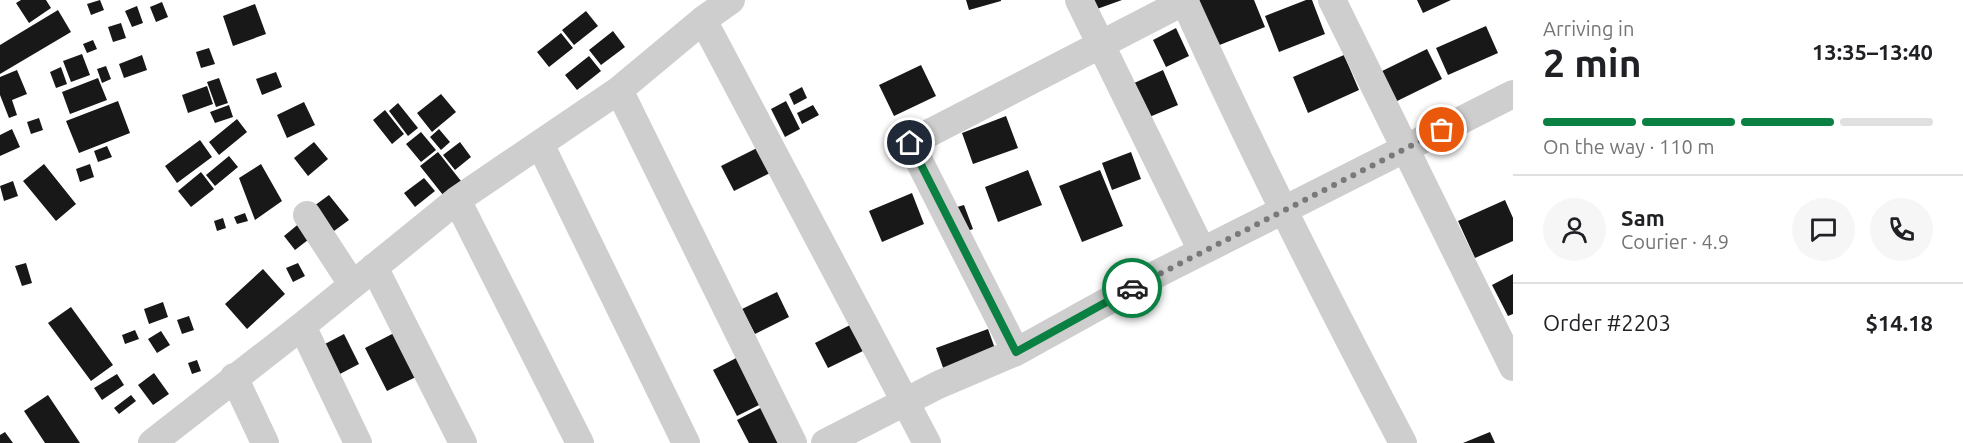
<!DOCTYPE html>
<html lang="en">
<head>
<meta charset="utf-8">
<style>
  body { margin:0; font-family:Ubuntu,sans-serif; background:#f6f6f6; color:#202124; height:100vh; display:flex; flex-direction:column; font-size:22px; white-space:nowrap }
  * { box-sizing:border-box; margin:0 }
  p { font-size:20px; color:#757577 }
  .icon { flex:none; width:33px; height:33px; fill:none; stroke:currentColor; stroke-width:2; stroke-linecap:round; stroke-linejoin:round }
  .map { position:relative; flex:1; overflow:hidden }
  .side { display:flex; flex-direction:column; background:#fff; width:450px }
  .side>* { flex:none }
  .pin { position:absolute; display:grid; place-items:center; width:51px; height:51px; color:#fff; margin:-26px; border:3px solid #fff; border-radius:50%; box-shadow:0 2px 6px #0007 }
  .courier { position:absolute; display:grid; place-items:center; width:60px; height:60px; margin:-30px; border:4px solid #0b8043; border-radius:50%; background:#fff; color:#222; box-shadow:0 2px 8px #0007 }
  .headline em { font-style:normal; font-weight:700 }
  .headline div { display:flex; flex-direction:column-reverse }
  .headline { display:flex; align-items:center; justify-content:space-between; height:102px; padding:0 30px }
  h1 { font-size:39px; font-weight:700; line-height:45px }
  .bar { display:grid; grid-template-columns:repeat(4,1fr); gap:9px 6px; align-content:center; height:72px; padding:0 30px }
  .bar i { height:8px; border-radius:4px; background:#e0e0e0 }
  .bar .current { background:#0b8043 }
  .bar p { grid-column:span 4 }
  .line { display:flex; align-items:center; gap:15px; padding:0 30px; border-top:2px solid #e0e0e0 }
  .line div { flex:1 }
  .round { display:grid; place-items:center; flex:none; width:63px; height:63px; border-radius:32px; background:#f6f6f6 }
  main { display:flex; flex:1; min-height:0 }
  .map>svg:first-child { display:block }
</style>
</head>
<body>
<main>
<div class="map">
<svg width="1513" height="443" viewBox="0 0 1513 443">
  <rect width="100%" height="100%" fill="#fff"/>
  <path fill="#181818" d="M 21,0 L 46,0 L 51,8 L 29,23 L 16,3 Z
    M 100,0 L 104,10 L 91,15 L 87,4 Z
    M 966,0 L 1001,0 L 1001,1 L 969,10 Z
    M 1094,0 L 1122,0 L 1097,9 Z
    M 1199,0 L 1254,0 L 1265,27 L 1217,46 Z
    M 1306,0 L 1312,0 L 1325,34 L 1279,52 L 1265,16 Z
    M 1417,0 L 1451,0 L 1423,13 Z
    M 162,2 L 168,17 L 156,22 L 150,7 Z
    M 255,4 L 266,34 L 233,46 L 223,16 Z
    M 137,6 L 143,23 L 132,27 L 125,11 Z
    M 58,10 L 71,32 L 0,74 L 0,45 Z
    M 586,11 L 598,26 L 574,45 L 562,30 Z
    M 121,23 L 126,38 L 113,42 L 108,27 Z
    M 1486,26 L 1498,53 L 1448,75 L 1436,48 Z
    M 1176,28 L 1189,56 L 1166,67 L 1153,40 Z
    M 613,31 L 625,47 L 601,65 L 589,50 Z
    M 561,33 L 573,48 L 549,67 L 537,52 Z
    M 93,40 L 97,49 L 87,53 L 83,44 Z
    M 209,48 L 215,64 L 201,68 L 196,52 Z
    M 1427,49 L 1442,79 L 1391,104 L 1376,74 Z
    M 82,54 L 90,75 L 71,82 L 63,61 Z
    M 142,55 L 147,70 L 124,78 L 119,64 Z
    M 1344,55 L 1359,90 L 1308,113 L 1293,77 Z
    M 589,56 L 601,71 L 577,90 L 565,75 Z
    M 921,65 L 936,96 L 894,116 L 879,85 Z
    M 106,66 L 111,79 L 102,83 L 97,69 Z
    M 61,67 L 67,84 L 56,88 L 50,72 Z
    M 17,70 L 27,94 L 12,100 L 17,115 L 9,118 L 0,95 L 0,77 Z
    M 1163,70 L 1178,105 L 1147,118 L 1132,84 Z
    M 276,72 L 282,87 L 262,95 L 256,79 Z
    M 98,78 L 107,100 L 70,114 L 62,92 Z
    M 219,78 L 228,103 L 216,107 L 207,82 Z
    M 207,86 L 213,104 L 188,113 L 182,95 Z
    M 802,87 L 807,98 L 794,105 L 789,94 Z
    M 441,94 L 456,112 L 432,132 L 417,113 Z
    M 118,101 L 130,133 L 79,153 L 66,121 Z
    M 786,101 L 800,129 L 785,137 L 771,109 Z
    M 304,102 L 315,125 L 287,138 L 277,115 Z
    M 398,103 L 418,128 L 408,136 L 389,111 Z
    M 229,105 L 233,117 L 215,123 L 210,112 Z
    M 813,105 L 819,115 L 802,124 L 797,113 Z
    M 385,110 L 404,134 L 392,144 L 373,120 Z
    M 1006,116 L 1018,148 L 973,164 L 962,133 Z
    M 39,118 L 43,130 L 31,134 L 27,122 Z
    M 237,119 L 247,132 L 219,155 L 209,142 Z
    M 12,129 L 20,147 L 0,156 L 0,135 Z
    M 439,129 L 450,142 L 441,150 L 430,137 Z
    M 421,132 L 436,150 L 421,162 L 406,144 Z
    M 200,140 L 212,157 L 177,183 L 165,166 Z
    M 314,142 L 328,159 L 308,176 L 294,158 Z
    M 460,142 L 471,157 L 455,170 L 443,155 Z
    M 107,146 L 112,157 L 98,162 L 94,151 Z
    M 761,146 L 774,171 L 734,191 L 721,166 Z
    M 438,152 L 461,181 L 443,195 L 420,166 Z
    M 1131,152 L 1141,179 L 1112,190 L 1102,163 Z
    M 229,156 L 238,167 L 215,186 L 206,175 Z
    M 44,164 L 76,204 L 56,221 L 23,181 Z
    M 90,164 L 94,177 L 80,182 L 76,169 Z
    M 261,164 L 282,201 L 255,220 L 239,178 Z
    M 1028,170 L 1042,205 L 998,222 L 985,187 Z
    M 1100,170 L 1123,226 L 1082,242 L 1059,186 Z
    M 201,172 L 214,189 L 191,207 L 178,191 Z
    M 424,178 L 435,191 L 415,207 L 404,193 Z
    M 13,181 L 18,196 L 4,201 L 0,186 Z
    M 912,193 L 924,224 L 882,242 L 869,211 Z
    M 329,195 L 349,220 L 334,231 L 314,206 Z
    M 1505,200 L 1513,218 L 1513,241 L 1475,258 L 1458,221 Z
    M 964,205 L 973,229 L 959,234 L 950,209 Z
    M 245,213 L 248,221 L 237,224 L 234,217 Z
    M 223,218 L 226,228 L 217,231 L 214,221 Z
    M 301,222 L 313,236 L 295,250 L 284,236 Z
    M 26,263 L 32,283 L 22,286 L 15,266 Z
    M 298,263 L 305,276 L 293,282 L 286,268 Z
    M 263,269 L 285,294 L 247,329 L 225,304 Z
    M 1513,274 L 1513,314 L 1508,316 L 1492,285 Z
    M 777,292 L 789,317 L 755,334 L 742,309 Z
    M 163,302 L 168,317 L 149,324 L 144,309 Z
    M 71,307 L 113,365 L 91,381 L 48,323 Z
    M 189,316 L 194,330 L 182,334 L 177,320 Z
    M 850,325 L 863,351 L 828,368 L 815,343 Z
    M 988,329 L 998,357 L 946,376 L 936,348 Z
    M 135,330 L 139,339 L 125,344 L 122,335 Z
    M 161,331 L 170,345 L 157,353 L 148,339 Z
    M 396,332 L 418,376 L 387,391 L 365,348 Z
    M 344,334 L 359,364 L 338,375 L 323,345 Z
    M 742,355 L 765,402 L 737,416 L 713,370 Z
    M 197,360 L 201,371 L 192,374 L 188,363 Z
    M 154,373 L 169,394 L 153,405 L 138,385 Z
    M 117,374 L 124,385 L 102,400 L 94,388 Z
    M 48,395 L 80,443 L 45,443 L 24,411 Z
    M 131,395 L 136,401 L 119,414 L 114,408 Z
    M 766,405 L 785,443 L 749,443 L 737,420 Z
    M 5,432 L 13,443 L 0,443 L 0,435 Z
    M 1490,432 L 1495,443 L 1463,443 Z"/>
  <g fill="none" stroke-linecap="round" stroke-linejoin="round">
    <path stroke="#cecece" stroke-width="28" d="M 1079,0 L 1202,251
      M 1184,0 C 1252,151 1326,297 1403,443
      M 1332,0 L 1513,367
      M 703,20 L 927,443
      M 619,90 L 793,443
      M 540,144 L 686,443
      M 457,200 L 580,443
      M 307,215 L 352,284
      M 374,267 L 463,443
      M 1016,352 L 910,143 L 1183,2 L 1183,0
      M 234,377 L 265,443
      M 152,443 L 302,326
      M 358,443 L 302,326 L 457,200 L 619,90 L 703,20 L 731,0
      M 825,443 L 938,385 L 1016,352 L 1153,276 L 1513,94"/>
  </g>
  <g fill="none" stroke-linecap="round" stroke-linejoin="round">
    <path stroke="#797979" stroke-width="6" stroke-dasharray="0 10.8" d="M 1132,288 L 1442,130"/>
    <path stroke="#0b8043" stroke-width="8" d="M 910,143 L 1016,352 L 1132,288"/>
  </g>
</svg>
<div class="pin" style="left:1442px;top:130px;background:#ea580c"><svg class="icon" aria-label="bag" viewBox="0 0 24 24"><path d="M5 8h14l-1 12H6zM9 8a3 3 0 0 1 6 0"/></svg></div>
<div class="pin" style="left:910px;top:143px;background:#1f2937"><svg class="icon" aria-label="home" viewBox="0 0 24 24"><path d="M3 11l9-7 9 7M6 9v11h12V9"/></svg></div>
<div class="courier" style="left:1132px;top:288px"><svg class="icon" aria-label="car" viewBox="0 0 24 24"><path d="M5 17H2v-5l4-1 3-4h7l3 4 3 1v5h-3M9 17h6M6 11h13"/><circle cx="7" cy="17" r="2"/><circle cx="17" cy="17" r="2"/></svg></div>
</div>
<section class="side">
<div class="headline"><div><h1>2 min</h1><p>Arriving in</p></div><em>13:35–13:40</em></div>
<div class="bar"><i class="current"></i><i class="current"></i><i class="current"></i><i></i><p>On the way · 110 m</p></div>
<div class="line" style="height:108px"><a class="round"><svg class="icon" aria-label="person" viewBox="0 0 24 24"><circle cx="12" cy="8" r="4"/><path d="M4 21q1-7 8-7t8 7"/></svg></a><div><b>Sam</b><p>Courier · 4.9</p></div><a class="round"><svg class="icon" aria-label="chat" viewBox="0 0 24 24"><path d="M4 5h16v11H9l-5 4z"/></svg></a><a class="round"><svg class="icon" aria-label="phone" viewBox="0 0 24 24"><path d="M5 4h4l2 5-3 2q2 4 5 5l2-3 5 2v4C11 20 4 13 5 4z"/></svg></a></div>
<div class="line" style="height:78px"><div>Order #2203</div><b>$14.18</b></div>
</section>
</main>
</body>
</html>
